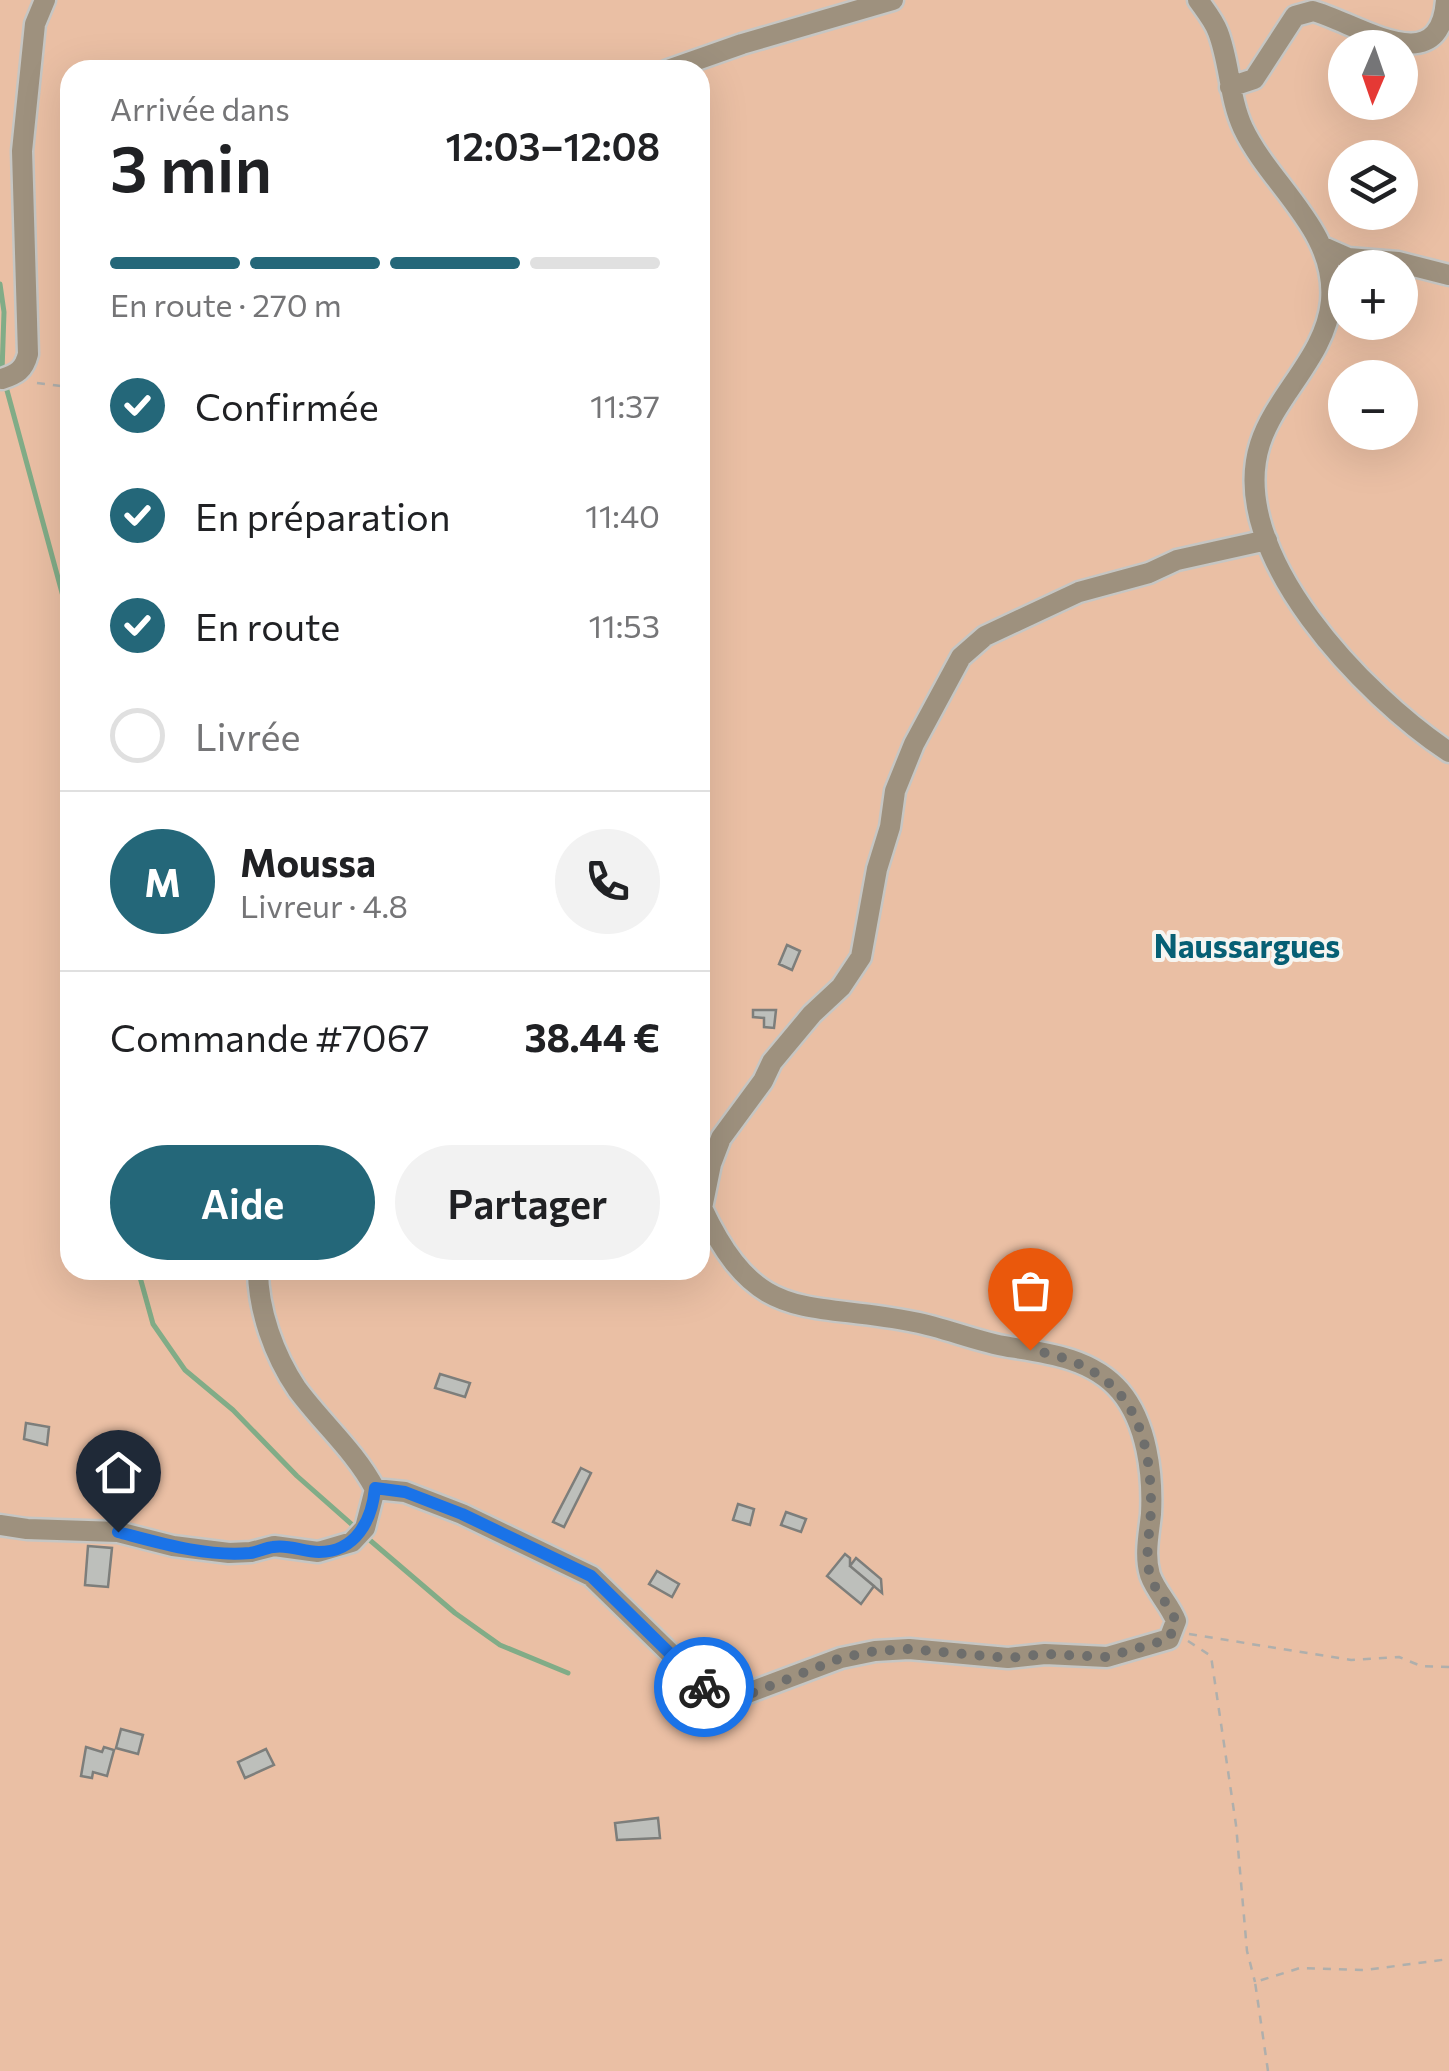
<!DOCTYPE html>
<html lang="fr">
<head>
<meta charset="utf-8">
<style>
  body { margin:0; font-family:Commissioner,sans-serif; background:#f2f2f2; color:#202124; height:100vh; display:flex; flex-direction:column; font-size:38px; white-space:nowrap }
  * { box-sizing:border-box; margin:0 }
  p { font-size:32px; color:#757577 }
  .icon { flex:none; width:55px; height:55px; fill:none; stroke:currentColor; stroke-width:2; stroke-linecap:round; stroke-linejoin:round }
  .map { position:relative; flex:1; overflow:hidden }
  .details { position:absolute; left:60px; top:60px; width:650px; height:1220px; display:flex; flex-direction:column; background:#fff; border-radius:30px; box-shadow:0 10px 40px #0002 }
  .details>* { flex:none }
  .needle { width:65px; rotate:182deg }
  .fabs { position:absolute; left:1328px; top:30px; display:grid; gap:20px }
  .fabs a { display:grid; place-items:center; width:90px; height:90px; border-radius:50%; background:#fff; box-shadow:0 10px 40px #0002; font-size:50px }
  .pin { position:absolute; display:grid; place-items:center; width:85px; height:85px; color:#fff; margin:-102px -42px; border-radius:50% 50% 50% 0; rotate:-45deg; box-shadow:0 0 10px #0007 }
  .pin .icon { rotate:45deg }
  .courier { position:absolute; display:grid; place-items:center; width:100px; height:100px; margin:-50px; border:8px solid #1a73e8; border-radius:50%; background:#fff; color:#222; box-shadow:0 2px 12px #0007 }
  .head em { font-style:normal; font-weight:600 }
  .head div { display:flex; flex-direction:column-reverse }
  .head { display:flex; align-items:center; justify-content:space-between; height:170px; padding:0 50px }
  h1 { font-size:65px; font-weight:600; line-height:75px }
  .bar { display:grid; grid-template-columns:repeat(4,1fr); gap:15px 10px; align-content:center; height:120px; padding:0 50px }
  .bar i { height:12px; border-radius:8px; background:#e0e0e0 }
  .bar .on { background:#246779 }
  .bar p { grid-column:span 4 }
  .line { display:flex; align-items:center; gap:25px; padding:0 50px; border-top:2px solid #e0e0e0 }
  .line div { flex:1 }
  .round { display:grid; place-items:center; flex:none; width:105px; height:105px; border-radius:52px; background:#f2f2f2 }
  ol { padding:0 50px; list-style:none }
  li { display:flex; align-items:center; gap:30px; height:110px }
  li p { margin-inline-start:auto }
  li .icon { padding:10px; border-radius:50%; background:#246779; color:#fff; stroke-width:4 }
  li:last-child { color:#757577 }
  li i { width:55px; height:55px; border:5px solid #e0e0e0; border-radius:50% }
  .action { display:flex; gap:20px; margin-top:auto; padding:20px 50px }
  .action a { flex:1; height:115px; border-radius:60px; background:#246779; color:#fff; font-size:40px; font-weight:600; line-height:115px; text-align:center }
  .action a+a { background:#f2f2f2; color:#202124 }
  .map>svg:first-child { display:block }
</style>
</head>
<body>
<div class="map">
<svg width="1449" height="2071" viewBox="0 0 1449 2071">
  <rect width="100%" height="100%" fill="#e8e8e4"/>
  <path fill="#eabfa4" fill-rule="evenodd" d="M 0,0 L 1449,0 L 1449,2071 L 0,2071 ZM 1345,48 L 1400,48 L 1400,102 L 1345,102 ZM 70,70 L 700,70 L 700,1270 L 70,1270 ZM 1345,158 L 1400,158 L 1400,212 L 1345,212 ZM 1345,268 L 1400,268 L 1400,322 L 1345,322 ZM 1345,378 L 1400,378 L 1400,432 L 1345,432 Z"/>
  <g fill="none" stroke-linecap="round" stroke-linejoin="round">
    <path stroke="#81ac87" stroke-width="5" d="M 0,284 L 4,312 L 2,372
      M 5,383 L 67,611 L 70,636
      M 138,1270 L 153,1324 L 185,1370 L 233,1410 L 297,1476 L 357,1529
      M 365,1536 L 455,1613 L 500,1645 L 568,1673"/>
  </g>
  <path fill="#bdbfbb" stroke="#7d7e7b" stroke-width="2.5" d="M 787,945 L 800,951 L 792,970 L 779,964 Z
    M 753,1010 L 776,1010 L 774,1028 L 764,1027 L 764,1018 L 753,1017 Z
    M 440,1374 L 470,1383 L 465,1397 L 435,1388 Z
    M 26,1423 L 49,1427 L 47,1445 L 24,1439 Z
    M 581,1468 L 591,1473 L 564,1527 L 553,1522 Z
    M 738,1504 L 754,1509 L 750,1525 L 733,1520 Z
    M 786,1512 L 806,1519 L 801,1532 L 781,1525 Z
    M 88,1546 L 112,1548 L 108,1587 L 85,1585 Z
    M 845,1554 L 850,1558 L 850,1566 L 874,1586 L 861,1604 L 827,1576 Z
    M 856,1558 L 881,1579 L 882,1593 L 850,1566 Z
    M 657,1571 L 679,1584 L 672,1597 L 649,1584 Z
    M 121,1729 L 143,1735 L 138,1754 L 116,1748 Z
    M 86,1747 L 102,1752 L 104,1747 L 114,1750 L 107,1776 L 93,1772 L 92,1778 L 81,1776 Z
    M 266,1749 L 274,1765 L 245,1778 L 238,1762 Z
    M 658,1818 L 660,1838 L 617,1840 L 615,1823 Z"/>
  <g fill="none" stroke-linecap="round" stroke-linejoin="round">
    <g stroke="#c6c6c3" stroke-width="25">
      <path id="minor" d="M 1198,0 C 1205,10 1214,21 1218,32 C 1230,63 1229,98 1243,128 C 1271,187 1337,230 1331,301 C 1326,356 1276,394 1260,444 C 1225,554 1366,697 1449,752
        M 668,70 L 742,44 L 893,0
        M 1230,87 L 1254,79 L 1295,16 L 1313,11 C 1359,24 1440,83 1446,0
        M 1323,247 L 1348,258 L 1398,262 L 1449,275
        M 2,379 C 17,374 24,370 28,354 L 22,151 L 35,24 L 45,0
        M 375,1489 L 405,1492 L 462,1514 L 591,1576 L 710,1692 L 729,1700 L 841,1658 L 875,1651 L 909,1649 L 1008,1658 L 1045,1654 L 1107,1657 L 1169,1639 L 1176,1621 C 1170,1605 1156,1592 1150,1575 C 1144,1555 1149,1534 1151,1514 C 1153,1474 1147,1423 1120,1391 C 1093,1359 1049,1353 1009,1347 C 977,1342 946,1328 914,1322 C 804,1300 758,1327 702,1208 L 711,1164 L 721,1138 L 763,1081 L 772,1062 L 812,1014 L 841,987 L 861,957 L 877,869 L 890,827 L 895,791 L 914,744 L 961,657 L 985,636 L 1079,592 L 1149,573 L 1177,560 L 1267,540
        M 0,1525 L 27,1529 L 118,1532 L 173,1546 L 229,1553 L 251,1552 L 274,1546 L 318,1552 L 352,1542 L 365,1528 L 375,1489 C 355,1451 322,1423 297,1389 C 274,1355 258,1310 258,1270"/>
    </g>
    <path stroke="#afafac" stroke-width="2.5" stroke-dasharray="8 8" stroke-linecap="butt" d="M 37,383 L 70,387
      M 1189,1634 L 1351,1660 L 1399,1657 L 1421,1666 L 1449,1667
      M 1188,1641 L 1211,1656 L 1236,1825 L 1247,1951 L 1255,1982
      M 1268,2071 L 1255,1982 L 1300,1968 L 1365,1970 L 1449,1959"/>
    <use href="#minor" stroke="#9e917e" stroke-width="20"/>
  </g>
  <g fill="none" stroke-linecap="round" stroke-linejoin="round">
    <path stroke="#6e6e6c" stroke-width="10" stroke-dasharray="0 18" d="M 704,1687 L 722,1699 L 737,1699 L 841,1658 L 875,1651 L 909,1649 L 1008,1658 L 1045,1654 L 1107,1657 L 1169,1639 L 1176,1622 C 1170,1605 1155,1592 1150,1575 C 1144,1552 1151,1529 1151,1506 C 1151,1417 1121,1365 1030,1350"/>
    <path stroke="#1a73e8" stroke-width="12" d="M 118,1532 C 160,1543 206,1557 250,1553 C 258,1552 265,1548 273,1547 C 289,1544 303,1552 319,1552 C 356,1552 372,1520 375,1488 L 405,1492 L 462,1514 L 591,1576 L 704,1687"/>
  </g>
  <g text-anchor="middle" stroke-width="8" stroke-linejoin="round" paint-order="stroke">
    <g font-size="32" font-weight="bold" fill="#065f74" stroke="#f6f5f1">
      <text x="1247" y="958">Naussargues</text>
    </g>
  </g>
</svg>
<div class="fabs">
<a><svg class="needle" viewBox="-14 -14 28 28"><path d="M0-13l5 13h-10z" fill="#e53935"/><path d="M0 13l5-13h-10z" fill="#757577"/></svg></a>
<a><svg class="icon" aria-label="layers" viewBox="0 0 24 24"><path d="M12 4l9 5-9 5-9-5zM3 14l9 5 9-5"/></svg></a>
<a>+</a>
<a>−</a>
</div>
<div class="pin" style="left:1030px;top:1350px;background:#ea580c"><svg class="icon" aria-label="bag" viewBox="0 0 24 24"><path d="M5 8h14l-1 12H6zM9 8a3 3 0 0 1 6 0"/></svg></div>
<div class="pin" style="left:118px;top:1532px;background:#1f2937"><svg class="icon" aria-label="home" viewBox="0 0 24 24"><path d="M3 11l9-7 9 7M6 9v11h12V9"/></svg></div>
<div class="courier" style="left:704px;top:1687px"><svg class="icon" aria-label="bike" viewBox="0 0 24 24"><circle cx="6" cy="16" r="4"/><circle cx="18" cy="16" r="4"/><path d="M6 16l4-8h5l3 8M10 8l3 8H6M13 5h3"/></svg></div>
<section class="details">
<div class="head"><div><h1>3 min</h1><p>Arrivée dans</p></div><em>12:03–12:08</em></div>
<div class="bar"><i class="on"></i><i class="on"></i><i class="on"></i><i></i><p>En route · 270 m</p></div>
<ol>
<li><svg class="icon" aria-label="check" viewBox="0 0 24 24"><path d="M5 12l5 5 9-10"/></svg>Confirmée<p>11:37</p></li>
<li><svg class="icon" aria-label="check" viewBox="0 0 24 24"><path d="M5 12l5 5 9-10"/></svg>En préparation<p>11:40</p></li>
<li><svg class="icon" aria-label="check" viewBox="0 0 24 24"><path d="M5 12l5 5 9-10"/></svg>En route<p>11:53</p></li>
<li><i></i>Livrée</li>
</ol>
<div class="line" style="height:180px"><b class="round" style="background:#246779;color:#fff">M</b><div><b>Moussa</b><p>Livreur · 4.8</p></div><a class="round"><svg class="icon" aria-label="phone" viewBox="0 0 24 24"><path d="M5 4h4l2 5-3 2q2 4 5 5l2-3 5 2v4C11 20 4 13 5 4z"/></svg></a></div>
<div class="line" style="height:130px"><div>Commande #7067</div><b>38.44 €</b></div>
<div class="action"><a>Aide</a><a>Partager</a></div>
</section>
</div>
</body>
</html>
